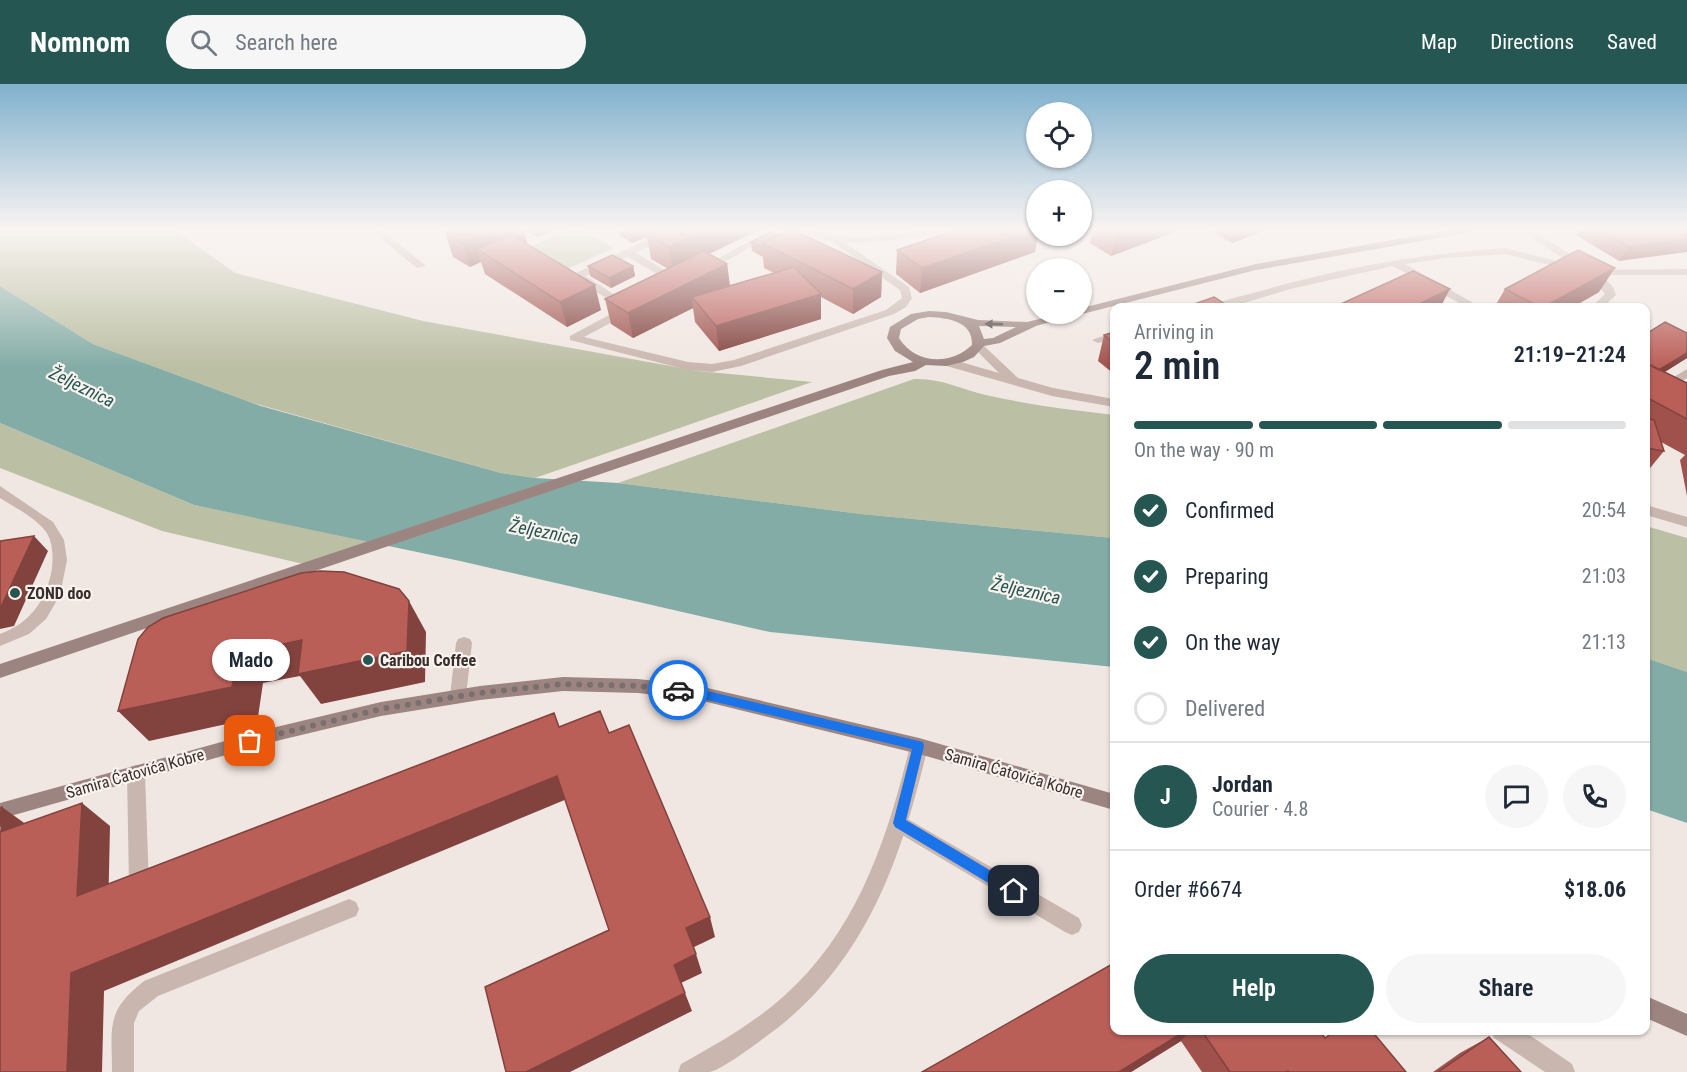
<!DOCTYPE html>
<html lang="en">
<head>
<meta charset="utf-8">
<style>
  body { margin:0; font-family:"Roboto Condensed",sans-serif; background:#f6f6f7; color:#1f2937; height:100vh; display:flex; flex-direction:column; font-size:22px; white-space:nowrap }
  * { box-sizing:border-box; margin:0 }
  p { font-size:20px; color:#747a83 }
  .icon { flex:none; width:33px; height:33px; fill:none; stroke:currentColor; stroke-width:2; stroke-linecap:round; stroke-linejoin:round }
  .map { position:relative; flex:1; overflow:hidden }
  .details { position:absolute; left:1110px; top:219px; width:540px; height:732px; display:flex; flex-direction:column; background:#fff; border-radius:12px; box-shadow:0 2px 4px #0004 }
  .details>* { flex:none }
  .tools { position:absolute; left:1026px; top:18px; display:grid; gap:12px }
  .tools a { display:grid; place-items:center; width:66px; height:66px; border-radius:50%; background:#fff; box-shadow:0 2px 4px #0004; font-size:30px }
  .pin { position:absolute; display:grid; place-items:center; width:51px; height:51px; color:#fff; margin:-26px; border-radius:12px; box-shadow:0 3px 9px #0006 }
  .courier { position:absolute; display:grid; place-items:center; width:60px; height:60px; margin:-30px; border:4px solid #1a73e8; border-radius:50%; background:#fff; color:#222; box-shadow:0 2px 8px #0007 }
  .bubble { position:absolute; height:42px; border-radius:21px; background:#fff; box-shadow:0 2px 4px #0004; font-size:20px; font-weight:600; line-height:42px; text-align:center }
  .summary em { font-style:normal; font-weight:600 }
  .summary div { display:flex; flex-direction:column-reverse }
  .summary { display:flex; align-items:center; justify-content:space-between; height:102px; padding:0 24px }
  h1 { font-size:39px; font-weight:600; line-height:45px }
  .bar { display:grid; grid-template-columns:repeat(4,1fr); gap:9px 6px; align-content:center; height:72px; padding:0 24px }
  .bar i { height:8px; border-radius:4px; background:#e0e1e3 }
  .bar .on { background:#255651 }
  .bar p { grid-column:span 4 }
  .line { display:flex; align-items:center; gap:15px; padding:0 24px; border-top:2px solid #e0e1e3 }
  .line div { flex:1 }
  .round { display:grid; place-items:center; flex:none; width:63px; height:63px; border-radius:32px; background:#f6f6f7 }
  ol { padding:0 24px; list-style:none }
  li { display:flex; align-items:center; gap:18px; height:66px }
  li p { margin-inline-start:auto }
  li .icon { padding:6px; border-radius:50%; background:#255651; color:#fff; stroke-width:4 }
  li:last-child { color:#747a83 }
  li i { width:33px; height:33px; border:3px solid #e0e1e3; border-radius:50% }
  .primary-button { display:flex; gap:12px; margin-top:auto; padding:12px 24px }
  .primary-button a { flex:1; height:69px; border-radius:36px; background:#255651; color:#fff; font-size:24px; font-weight:600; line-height:69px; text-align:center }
  .primary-button a+a { background:#f6f6f7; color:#1f2937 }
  header { display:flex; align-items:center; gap:36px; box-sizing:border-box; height:84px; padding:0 30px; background:#255651; color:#fff }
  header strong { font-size:28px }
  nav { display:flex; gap:33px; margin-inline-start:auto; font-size:21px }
  .search { width:420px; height:54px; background:#f6f6f7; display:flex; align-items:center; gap:15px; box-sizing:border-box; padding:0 21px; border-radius:33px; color:#747a83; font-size:22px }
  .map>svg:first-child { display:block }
</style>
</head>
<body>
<header>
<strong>Nomnom</strong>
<div class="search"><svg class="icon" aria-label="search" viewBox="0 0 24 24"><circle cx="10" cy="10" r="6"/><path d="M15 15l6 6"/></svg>Search here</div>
<nav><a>Map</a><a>Directions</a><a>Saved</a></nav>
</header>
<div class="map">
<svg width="1687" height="988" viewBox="0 0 1687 988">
  <rect width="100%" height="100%" fill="#f1e7e2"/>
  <path fill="#bbbfa3" d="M 0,145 L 173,145 L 235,189 L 423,237 L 698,287 L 812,298 L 535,394 L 501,389 L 250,318 L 93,260 L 0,202 Z
    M 571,145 L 581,145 L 614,164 L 567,185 L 530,163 Z
    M 914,295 C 941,294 961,305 986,311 C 1029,321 1071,326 1114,331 L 1114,454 L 861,430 L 618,399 Z
    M 0,339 L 194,421 L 383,459 L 312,482 L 162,447 L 0,384 Z
    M 1646,442 L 1687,454 L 1687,588 L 1646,574 Z"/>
  <path fill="#84aca6" d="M 0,202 L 93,260 L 261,322 L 501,389 L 535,394 L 618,399 L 861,430 L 1114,454 L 1114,583 L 770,548 L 460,477 L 194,421 L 0,339 Z
    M 1646,574 L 1687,588 L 1687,739 L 1646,725 Z"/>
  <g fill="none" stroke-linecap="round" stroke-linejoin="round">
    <path fill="#c9b6af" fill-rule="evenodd" d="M 369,145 L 381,145 L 426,182 L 417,184 Z
      M 670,145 L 684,145 L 636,169 L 682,196 L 682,200 L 674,200 L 628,173 L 586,192 L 633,223 L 629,229 L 584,253 L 688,278 L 712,280 L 734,276 L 886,226 L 902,214 L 900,206 L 831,157 L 830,155 L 835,152 L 909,203 L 912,214 L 906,223 L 894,230 L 741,282 L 712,288 L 688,286 L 570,256 L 570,252 L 622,224 L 574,194 L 574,190 Z
      M 771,145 L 784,145 L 706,188 L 697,186 Z
      M 1505,164 L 1597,187 L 1613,203 L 1616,211 L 1602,224 L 1590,224 L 1605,210 L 1589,191 L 1505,170 L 1446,174 L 1405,180 L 1482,224 L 1468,224 L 1393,182 L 1290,205 L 1228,224 L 1210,224 C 1222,215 1243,212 1257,208 C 1338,184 1421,170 1505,164 Z
      M 1114,248 L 1114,255 L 1098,259 L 1092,256 Z
      M 1687,285 L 1687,294 L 1666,307 L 1658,307 L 1656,304 Z
      M 0,402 L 53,438 L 64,456 L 67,476 L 60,511 L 46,535 L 29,550 L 0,562 L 0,550 C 31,539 47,515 52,484 C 53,473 53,461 48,451 C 39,435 15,424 0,414 Z
      M 464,553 L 470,555 L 472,559 L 466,612 L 464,617 L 458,619 L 452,617 L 450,612 L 456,559 L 458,555 Z
      M 899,730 L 1079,834 L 1082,841 L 1079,848 L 1072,851 L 1065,848 L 892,745 L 890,739 L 892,733 Z
      M 349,815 L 356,818 L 359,825 L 356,832 L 158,912 L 139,927 L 134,939 L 134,988 L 112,988 C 112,942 105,928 144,897 Z
      M 1491,946 L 1522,946 L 1572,980 L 1575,988 L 1545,988 L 1494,954 Z"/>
    <path fill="#c9b6af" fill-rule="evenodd" d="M 795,145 L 812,145 L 835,152 L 870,153 L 931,145 L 961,145 L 956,148 C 914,153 831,170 795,145 Z
      M 1518,145 L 1530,145 L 1595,186 L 1687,185 L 1687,191 L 1589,191 Z
      M 978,259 L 982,260 L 1018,294 L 1053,304 L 1114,315 L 1114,323 L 1052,312 L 943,281 L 941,278 L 947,274 L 999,289 L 972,262 Z
      M 1646,421 L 1687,433 L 1687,443 L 1646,431 Z
      M 919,654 L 925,657 L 928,662 C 901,776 866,880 768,951 C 756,960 723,985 710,988 C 700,988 688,988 678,988 L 681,980 C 717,960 754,939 784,912 C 858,846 887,755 910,662 L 913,657 Z
      M 136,681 L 142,683 L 145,689 L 149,803 L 146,810 L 139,812 L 132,810 L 129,803 L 127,689 L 130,683 Z"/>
    <path fill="#9c8580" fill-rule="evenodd" d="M 1455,145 L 1478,145 L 1473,148 L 1256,186 L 1082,230 L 1079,230 L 1082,230 L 1082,224 L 1256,180 Z
      M 929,227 L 946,228 L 978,236 L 1027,238 L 1060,230 L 1077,230 L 1036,242 L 1000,259 L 984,262 L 974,273 L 963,278 L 946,282 L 926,281 L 915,287 L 889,292 L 0,594 L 0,580 L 882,286 L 913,278 L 895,267 L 887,254 L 890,243 L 911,230 ZM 929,233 C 948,234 973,237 972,261 C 950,282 915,280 899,254 L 901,245 L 918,235 ZM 979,242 L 1016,243 L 993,254 L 984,255 Z
      M 563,593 L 638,595 L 699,602 L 919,654 L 1114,710 L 1114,726 L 919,670 L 699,616 L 638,609 L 563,607 L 480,616 L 381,632 L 272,658 L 0,735 L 0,719 L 272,644 L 381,618 L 480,602 Z
      M 1646,912 L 1687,930 L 1687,952 L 1646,934 Z"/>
  </g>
  <path fill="#a0514c" d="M 452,145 L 555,145 L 537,153 L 523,145 L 527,158 L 525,159 L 601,226 L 567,243 L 485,190 L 481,178 L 470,183 L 453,173 L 445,148 Z
    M 619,145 L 761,145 L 709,170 L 727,180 L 730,202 L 774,189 L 764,184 L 763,173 L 752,167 L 751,158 L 778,151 L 882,188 L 881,213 L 853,230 L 821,213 L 821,235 L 719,267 L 695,238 L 693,224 L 633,254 L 611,240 L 605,215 L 668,185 L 651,175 L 647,153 L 632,159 L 620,152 Z
    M 1093,145 L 1183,145 L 1111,172 L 1090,159 Z
    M 1210,145 L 1268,145 L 1232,159 L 1210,147 Z
    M 1580,145 L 1687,145 L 1619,177 L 1576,151 Z
    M 897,166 L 1035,168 L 920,209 L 896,190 Z
    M 588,182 L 633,182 L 635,192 L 611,204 L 590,192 Z
    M 1505,205 L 1599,208 L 1571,224 L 1494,224 Z
    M 1114,248 L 1114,290 L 1098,277 L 1104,251 Z
    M 1687,249 L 1687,274 L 1664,288 L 1687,299 L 1687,412 L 1680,376 L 1685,371 L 1661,358 L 1664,367 L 1646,389 L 1646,250 Z
    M 1114,946 L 1319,946 L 1325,954 L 1406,988 L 1202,988 L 1181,957 L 1131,988 L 922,988 Z
    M 1489,953 L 1521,988 L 1433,988 L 1460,969 Z"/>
  <path fill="#82423e" d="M 494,145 L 523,145 L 527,158 L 491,174 L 477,165 L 481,178 L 470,183 L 462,159 Z
    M 534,145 L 555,145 L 537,153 Z
    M 641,145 L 665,145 L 647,150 L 647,153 L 632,159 L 630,150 Z
    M 707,145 L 761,145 L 673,187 L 669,163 Z
    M 1036,145 L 1036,152 L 1038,152 L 1035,168 L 920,209 L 922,184 Z
    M 1123,145 L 1183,145 L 1111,172 L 1117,148 Z
    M 1237,145 L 1268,145 L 1232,159 Z
    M 1687,155 L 1687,168 L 1619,177 L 1628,163 Z
    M 727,180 L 730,204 L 692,213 L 693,224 L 633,254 L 628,229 Z
    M 633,182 L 635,192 L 611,204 L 609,194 Z
    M 1615,184 L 1599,208 L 1571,224 L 1542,224 Z
    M 882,188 L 881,213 L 853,230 L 853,205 Z
    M 595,201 L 601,226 L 567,243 L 560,218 Z
    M 1450,205 L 1440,224 L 1411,224 Z
    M 821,210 L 821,235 L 719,267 L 716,242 Z
    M 1687,269 L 1687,274 L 1646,300 L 1652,290 Z
    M 34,452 L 48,467 L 14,542 L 0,545 L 0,525 Z
    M 409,517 L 426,548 L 425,598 L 321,620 L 300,592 L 263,599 L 258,633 L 149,657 L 118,627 L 239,569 Z
    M 557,692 L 567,715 L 104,907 L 102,988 L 67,988 L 71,889 Z
    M 82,719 L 110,742 L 108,833 L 77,812 Z
    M 2,723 L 34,746 L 0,749 Z
    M 710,833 L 715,853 L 692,864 L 686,844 Z
    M 696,870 L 702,889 L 681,899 L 674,881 Z
    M 685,909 L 692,927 L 570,988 L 526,988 Z
    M 1187,946 L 1191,946 L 1181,957 L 1131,988 L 1119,988 Z"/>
  <path fill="#ba5e58" stroke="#82423e" stroke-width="1.5" d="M 452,145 L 494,145 L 462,159 L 445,148 Z
    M 623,145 L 641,145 L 630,150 Z
    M 658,145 L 707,145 L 669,163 L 647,150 Z
    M 790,145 L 791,145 L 882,188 L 853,205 L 762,159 Z
    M 959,145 L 1036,145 L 922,184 L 897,166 Z
    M 1113,145 L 1123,145 L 1117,148 Z
    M 1599,145 L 1687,145 L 1687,155 L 1628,163 Z
    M 771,148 L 778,151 L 762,159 L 762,163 L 751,158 Z
    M 512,151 L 595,201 L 560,218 L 477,165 Z
    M 1578,166 L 1615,184 L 1542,224 L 1505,205 Z
    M 704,167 L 727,180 L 628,229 L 605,215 Z
    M 612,171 L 633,182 L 609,194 L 588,182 Z
    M 794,183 L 821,210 L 716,242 L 692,213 Z
    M 1413,187 L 1450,205 L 1411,224 L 1332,224 Z
    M 1214,213 L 1231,224 L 1183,224 Z
    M 1665,238 L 1687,249 L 1687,269 L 1659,286 L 1646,279 L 1646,250 Z
    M 1114,248 L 1114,259 L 1104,251 Z
    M 1646,279 L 1687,299 L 1687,335 L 1646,313 Z
    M 1646,334 L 1654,336 L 1664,367 L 1646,364 Z
    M 34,452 L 0,525 L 0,457 Z
    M 320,487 L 344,488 L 399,505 L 409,517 L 407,567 L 298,590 L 302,556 L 239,569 L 232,603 L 118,627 L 138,555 L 148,543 L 163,534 L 301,489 Z
    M 600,627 L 609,649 L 629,641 L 710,833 L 686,844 L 696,870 L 674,881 L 685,909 L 526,988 L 506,988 L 485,903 L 609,846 L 557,692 L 71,889 L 67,988 L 0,988 L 0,748 L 82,719 L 77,812 L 554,629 L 559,643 Z
    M 2,723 L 0,743 L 0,724 Z
    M 1114,879 L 1114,946 L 1187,946 L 1119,988 L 922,988 Z
    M 1201,946 L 1319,946 L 1325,954 L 1336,946 L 1371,946 L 1406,988 L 1289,988 L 1288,987 L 1285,988 L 1230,988 Z
    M 1489,953 L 1521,988 L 1438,988 Z"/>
  <defs><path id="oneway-solid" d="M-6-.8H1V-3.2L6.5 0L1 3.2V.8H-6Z" transform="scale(1.5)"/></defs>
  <use fill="#514441" href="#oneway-solid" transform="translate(994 240) rotate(-178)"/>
  <linearGradient id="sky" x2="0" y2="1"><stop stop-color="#80b1ce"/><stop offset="0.51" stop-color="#f9f4f2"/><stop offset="1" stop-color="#f9f4f2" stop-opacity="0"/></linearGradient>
  <rect width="1687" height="284" fill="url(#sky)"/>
  <path fill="#1a73e8" d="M 678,602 L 699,605 L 923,658 L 924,662 L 906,736 L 1018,803 L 1020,807 L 1018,812 L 1014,813 L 1010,812 L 895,743 L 893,739 L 912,665 L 699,614 L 678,611 L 672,606 Z"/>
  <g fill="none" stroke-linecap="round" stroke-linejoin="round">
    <path stroke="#796f6c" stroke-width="6" stroke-dasharray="0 10.8" d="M 250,657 L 381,625 L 480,609 L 563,600 L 638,602 L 678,606"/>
  </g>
  <g fill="#255651" stroke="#f9f2ee" stroke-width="2">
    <circle cx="15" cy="509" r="6"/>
    <circle cx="368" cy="576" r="6"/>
  </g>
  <g text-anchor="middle" stroke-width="4.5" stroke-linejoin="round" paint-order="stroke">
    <g font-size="16" font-weight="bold" fill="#382e2c" stroke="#f9f2ee" text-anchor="start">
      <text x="27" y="515">ZOND doo</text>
      <text x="380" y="582">Caribou Coffee</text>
    </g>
    <g font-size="16" fill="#382e2c" stroke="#f9f2ee">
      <text transform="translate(135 689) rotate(-16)" y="6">Samira Ćatovića Kobre</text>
      <text transform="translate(1014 689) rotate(16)" y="6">Samira Ćatovića Kobre</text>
    </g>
    <g font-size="18" font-style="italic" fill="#255651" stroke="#f9f2ee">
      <text transform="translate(82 303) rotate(26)" y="6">Željeznica</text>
      <text transform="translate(544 448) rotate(11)" y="6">Željeznica</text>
      <text transform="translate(1026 507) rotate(12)" y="6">Željeznica</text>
    </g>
  </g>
</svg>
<div class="tools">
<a><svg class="icon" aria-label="locate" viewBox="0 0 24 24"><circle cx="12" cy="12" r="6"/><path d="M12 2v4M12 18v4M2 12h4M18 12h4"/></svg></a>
<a>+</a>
<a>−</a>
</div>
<div class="pin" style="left:250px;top:657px;background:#ea580c"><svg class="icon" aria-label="bag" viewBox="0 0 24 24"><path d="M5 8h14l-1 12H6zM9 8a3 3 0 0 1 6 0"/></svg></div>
<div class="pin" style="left:1014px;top:807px;background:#1f2937"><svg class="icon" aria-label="home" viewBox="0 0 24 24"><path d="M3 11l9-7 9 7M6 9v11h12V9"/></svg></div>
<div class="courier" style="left:678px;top:606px"><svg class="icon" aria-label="car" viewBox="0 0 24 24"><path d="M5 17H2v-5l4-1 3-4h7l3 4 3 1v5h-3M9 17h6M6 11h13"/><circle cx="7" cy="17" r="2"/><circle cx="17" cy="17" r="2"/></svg></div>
<div class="bubble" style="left:212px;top:555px;width:78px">Mado</div>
<section class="details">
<div class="summary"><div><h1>2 min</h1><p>Arriving in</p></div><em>21:19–21:24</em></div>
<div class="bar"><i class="on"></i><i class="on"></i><i class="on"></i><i></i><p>On the way · 90 m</p></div>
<ol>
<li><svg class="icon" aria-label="check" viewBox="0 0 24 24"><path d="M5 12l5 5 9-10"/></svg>Confirmed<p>20:54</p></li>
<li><svg class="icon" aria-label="check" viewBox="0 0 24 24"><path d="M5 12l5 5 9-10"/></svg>Preparing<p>21:03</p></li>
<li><svg class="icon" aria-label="check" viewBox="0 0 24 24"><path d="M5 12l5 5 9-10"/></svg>On the way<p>21:13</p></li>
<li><i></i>Delivered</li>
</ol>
<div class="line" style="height:108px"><b class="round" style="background:#255651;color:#fff">J</b><div><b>Jordan</b><p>Courier · 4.8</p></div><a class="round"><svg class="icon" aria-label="chat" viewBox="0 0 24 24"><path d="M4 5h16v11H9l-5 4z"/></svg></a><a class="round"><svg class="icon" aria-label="phone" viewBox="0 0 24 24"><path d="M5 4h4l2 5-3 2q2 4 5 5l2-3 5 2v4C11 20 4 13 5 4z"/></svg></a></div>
<div class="line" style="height:78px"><div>Order #6674</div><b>$18.06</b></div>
<div class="primary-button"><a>Help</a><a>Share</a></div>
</section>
</div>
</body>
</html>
